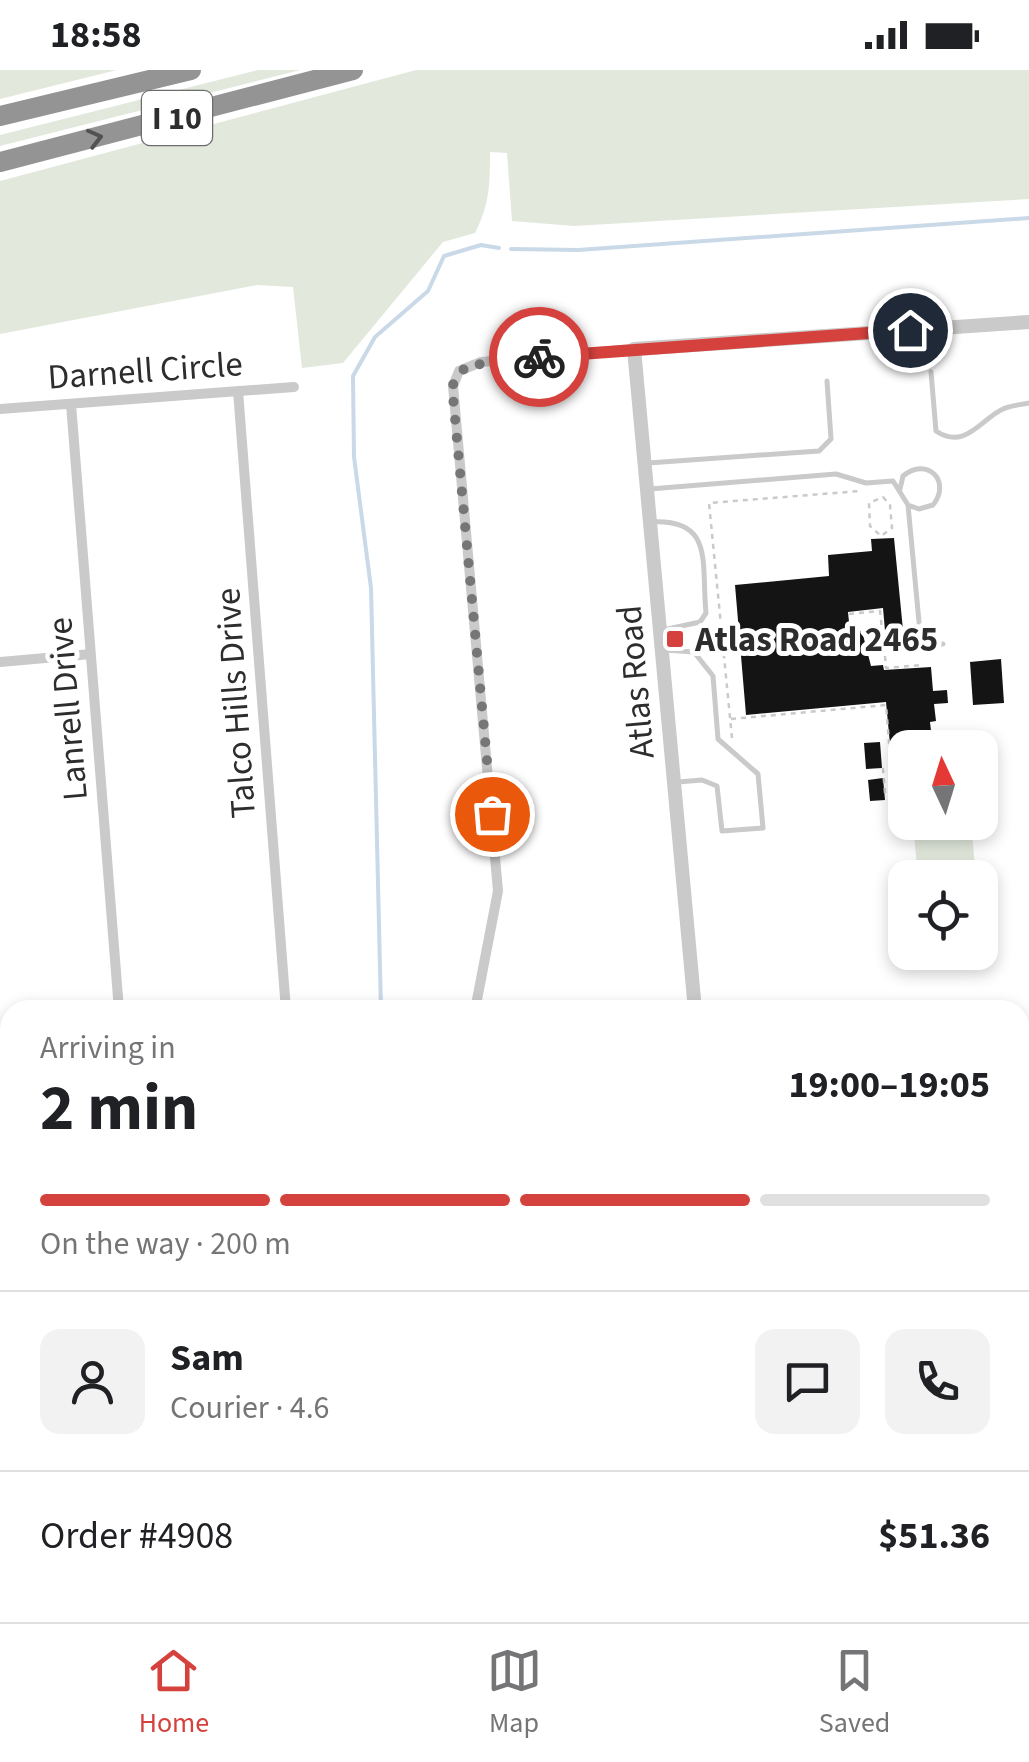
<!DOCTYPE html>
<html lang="en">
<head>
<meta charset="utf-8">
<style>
  body { margin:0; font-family:"Source Sans 3",sans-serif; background:#f2f2f2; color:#202124; height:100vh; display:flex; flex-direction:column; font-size:38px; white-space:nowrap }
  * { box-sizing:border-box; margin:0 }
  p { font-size:32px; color:#757577 }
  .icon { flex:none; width:55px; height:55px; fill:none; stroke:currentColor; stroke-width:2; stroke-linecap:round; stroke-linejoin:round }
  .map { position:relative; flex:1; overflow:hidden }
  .sheet { position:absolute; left:0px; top:930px; width:1030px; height:622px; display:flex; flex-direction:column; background:#fff; border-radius:30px 30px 0 0; box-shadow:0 5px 15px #0003 }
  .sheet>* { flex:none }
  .needle { width:65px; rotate:356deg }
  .tools { position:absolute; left:888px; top:660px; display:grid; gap:20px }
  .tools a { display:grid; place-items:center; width:110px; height:110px; border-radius:20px; background:#fff; box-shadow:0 5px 15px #0003; font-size:50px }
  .pin { position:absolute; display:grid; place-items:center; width:85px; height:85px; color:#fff; margin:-42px; border:5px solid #fff; border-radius:50%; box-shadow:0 2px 10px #0007 }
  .courier { position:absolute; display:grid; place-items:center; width:100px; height:100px; margin:-50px; border:8px solid #d5423e; border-radius:50%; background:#fff; color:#222; box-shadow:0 2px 12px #0007 }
  .summary em { font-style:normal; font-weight:700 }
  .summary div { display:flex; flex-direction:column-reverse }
  .summary { display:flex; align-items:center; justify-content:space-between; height:170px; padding:0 40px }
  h1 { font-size:65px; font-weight:700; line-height:75px }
  .bar { display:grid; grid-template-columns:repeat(4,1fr); gap:15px 10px; align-content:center; height:120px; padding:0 40px }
  .bar i { height:12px; border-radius:8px; background:#e0e0e0 }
  .bar .on { background:#d5423e }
  .bar p { grid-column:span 4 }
  .line { display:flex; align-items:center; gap:25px; padding:0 40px; border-top:2px solid #e0e0e0 }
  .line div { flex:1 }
  .round { display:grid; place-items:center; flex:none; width:105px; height:105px; border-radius:20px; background:#f2f2f2 }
  .status { display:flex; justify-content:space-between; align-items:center; height:70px; padding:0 50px; background:#fff; direction:ltr }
  .status svg { height:28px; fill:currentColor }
  .tab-bar { display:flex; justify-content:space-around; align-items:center; height:140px; border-top:2px solid #e0e0e0; background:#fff; font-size:28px; color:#757577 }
  .tab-bar a { display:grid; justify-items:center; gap:5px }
  .tab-bar .on { color:#d5423e }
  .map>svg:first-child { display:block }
</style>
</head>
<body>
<div class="status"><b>18:58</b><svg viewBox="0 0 49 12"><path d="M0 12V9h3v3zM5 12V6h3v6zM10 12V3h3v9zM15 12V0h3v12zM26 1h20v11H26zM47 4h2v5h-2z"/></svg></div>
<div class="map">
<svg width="1029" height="1552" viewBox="0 0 1029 1552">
  <rect width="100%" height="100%" fill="#fff"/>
  <path fill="#e2e9dc" d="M 0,0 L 117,0 L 0,29 Z
    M 258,0 L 300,0 L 0,76 L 0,65 Z
    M 416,0 L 1029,0 L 1029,129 L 574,156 L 512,151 L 507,83 L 490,82 C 490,112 490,134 475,163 L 443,172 L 343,293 L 302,298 L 293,217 L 257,215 L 0,264 L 0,111 Z
    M 971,753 L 976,807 L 918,807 L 913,755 Z
    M 10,1200 L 10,1533 L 0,1538 L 0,1244 Z"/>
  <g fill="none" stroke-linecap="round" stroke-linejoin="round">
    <path stroke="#c9d9e8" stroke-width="4" d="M 511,179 L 578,180 L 1029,148
      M 381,940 L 371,518 L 354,387 L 353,306 L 375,267 L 428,221 L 444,186 L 481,175 L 499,178
      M 472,1552 L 476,1542"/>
  </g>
  <path fill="#141414" d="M 894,468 L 903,560 L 885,561 L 883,538 L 848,542 L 850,562 L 862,561 L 871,596 L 883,595 L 884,600 L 931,597 L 933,621 L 947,620 L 948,633 L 934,634 L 936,651 L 930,652 L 933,678 L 905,678 L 905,695 L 892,696 L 886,632 L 746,645 L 735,515 L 829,506 L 828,485 L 872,481 L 871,469 Z
    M 1001,589 L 1004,633 L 973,635 L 970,592 Z
    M 880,672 L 882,698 L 866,699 L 864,673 Z
    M 883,708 L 885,730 L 870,731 L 868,710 Z"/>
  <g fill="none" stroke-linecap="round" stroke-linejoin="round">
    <path stroke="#cacaca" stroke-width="2.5" stroke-dasharray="5 5" stroke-linecap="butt" d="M 883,427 L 890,435 L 892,458 L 881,466 L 870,456 L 869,433 Z
      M 849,544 L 880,541 L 883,569
      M 885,586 L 886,598 L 922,595
      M 731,649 L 886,635 L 891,698
      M 732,668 L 709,433 L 860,421
      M 885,723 L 883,699 L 905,697"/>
    <path stroke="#cacaca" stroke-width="5" d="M 931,302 L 936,361 C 965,381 982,348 1003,339 C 1011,335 1021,335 1029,333
      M 648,393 L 819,381 L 831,369 L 827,311
      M 650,419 L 836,404 L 866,413 L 893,411 L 908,435 L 921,573
      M 900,419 L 903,406 C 927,386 952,411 933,435 L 919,439 L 908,435
      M 650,452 C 715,448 701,493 706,543 L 700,552 L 663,560
      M 888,576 L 943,574
      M 665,580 L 694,582 L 713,606 L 718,669 L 758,704 L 763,758 L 722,761 L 717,716 L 702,710 L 678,712
      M 0,1164 L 9,1123
      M 123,1542 L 128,1552
      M 93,1552 L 98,1542
      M 129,1552 L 142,1542"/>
    <path stroke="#cacaca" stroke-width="10" d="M 238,321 L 286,940
      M 71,334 L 119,940
      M 0,339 L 294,317
      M 0,592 L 91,584
      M 475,940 L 498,821 L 453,316 L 459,301 L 481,292 L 634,279
      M 1020,1003 L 1029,1002
      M 598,1542 L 598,1552
      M 728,1542 L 729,1552
      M 929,1542 L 930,1552
      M 284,1552 L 288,1542"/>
    <path stroke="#cacaca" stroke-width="14" d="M 695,940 L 634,279 L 1029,252
      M 0,1120 L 10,1119
      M 1020,1147 L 1029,1149"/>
    <path stroke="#949494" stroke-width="20" d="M 0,46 L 191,0
      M 0,92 L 353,0"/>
  </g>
  <defs><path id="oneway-chevron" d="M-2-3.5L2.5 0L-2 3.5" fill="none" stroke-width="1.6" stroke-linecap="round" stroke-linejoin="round" transform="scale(2.5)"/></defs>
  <use stroke="#515151" href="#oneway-chevron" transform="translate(95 68) rotate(-14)"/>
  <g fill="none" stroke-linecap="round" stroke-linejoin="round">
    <path stroke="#767676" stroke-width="10" stroke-dasharray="0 18" d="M 492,744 L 452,316 L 466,296 L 539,287"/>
    <path stroke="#d5423e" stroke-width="12" d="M 539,287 L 910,260"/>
  </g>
  <rect fill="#d5423e" stroke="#fff" stroke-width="4" x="665" y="559" width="20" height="20" rx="5"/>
  <g text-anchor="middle" stroke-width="10" stroke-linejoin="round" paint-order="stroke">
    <rect fill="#fff" stroke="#6c6c6c" stroke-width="2.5" x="142" y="21" width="70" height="54" rx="8"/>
    <g font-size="32" font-weight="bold" fill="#2d2d2d">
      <text x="177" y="59">I 10</text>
    </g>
    <g font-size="35" fill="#2d2d2d" stroke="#fff">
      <text transform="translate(145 300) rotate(-4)" y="12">Darnell Circle</text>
      <text transform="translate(635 612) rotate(-95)" y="12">Atlas Road</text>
      <text transform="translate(235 633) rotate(-94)" y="12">Talco Hills Drive</text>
      <text transform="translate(67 639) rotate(-95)" y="12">Lanrell Drive</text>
    </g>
    <g font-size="35" font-weight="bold" fill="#2d2d2d" stroke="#fff" text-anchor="start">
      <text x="695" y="581">Atlas Road 2465</text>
    </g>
  </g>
</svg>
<div class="tools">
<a><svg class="needle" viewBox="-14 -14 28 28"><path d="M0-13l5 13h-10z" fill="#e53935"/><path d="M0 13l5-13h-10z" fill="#757577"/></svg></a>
<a><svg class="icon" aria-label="locate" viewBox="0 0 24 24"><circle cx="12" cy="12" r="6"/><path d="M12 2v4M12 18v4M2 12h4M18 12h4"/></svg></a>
</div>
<div class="pin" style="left:492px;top:744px;background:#ea580c"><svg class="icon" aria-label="bag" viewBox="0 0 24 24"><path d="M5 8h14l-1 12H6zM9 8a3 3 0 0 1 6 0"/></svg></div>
<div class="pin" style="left:910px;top:260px;background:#1f2937"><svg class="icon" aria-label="home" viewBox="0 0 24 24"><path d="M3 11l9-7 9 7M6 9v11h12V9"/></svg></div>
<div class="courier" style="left:539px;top:287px"><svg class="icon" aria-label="bike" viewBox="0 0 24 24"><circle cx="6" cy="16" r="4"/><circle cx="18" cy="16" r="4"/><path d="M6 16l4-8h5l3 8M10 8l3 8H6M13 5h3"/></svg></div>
<section class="sheet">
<div class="summary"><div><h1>2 min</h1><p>Arriving in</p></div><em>19:00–19:05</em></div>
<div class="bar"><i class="on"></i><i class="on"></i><i class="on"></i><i></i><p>On the way · 200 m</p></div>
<div class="line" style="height:180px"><a class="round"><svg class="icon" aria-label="person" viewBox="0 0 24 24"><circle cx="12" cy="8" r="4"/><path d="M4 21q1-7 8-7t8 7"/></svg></a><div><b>Sam</b><p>Courier · 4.6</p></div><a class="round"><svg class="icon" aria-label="chat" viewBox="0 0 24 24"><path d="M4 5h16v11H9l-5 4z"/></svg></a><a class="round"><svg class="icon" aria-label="phone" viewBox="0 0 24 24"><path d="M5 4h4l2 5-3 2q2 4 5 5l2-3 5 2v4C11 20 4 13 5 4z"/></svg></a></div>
<div class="line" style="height:130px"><div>Order #4908</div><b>$51.36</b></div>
</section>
</div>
<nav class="tab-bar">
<a class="on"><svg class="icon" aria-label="home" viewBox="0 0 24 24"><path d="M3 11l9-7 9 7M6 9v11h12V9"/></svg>Home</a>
<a><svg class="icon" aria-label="map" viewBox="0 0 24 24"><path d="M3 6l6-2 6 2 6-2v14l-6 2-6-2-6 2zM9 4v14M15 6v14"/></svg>Map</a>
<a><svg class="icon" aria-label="saved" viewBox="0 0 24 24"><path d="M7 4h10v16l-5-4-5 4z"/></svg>Saved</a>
</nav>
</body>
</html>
